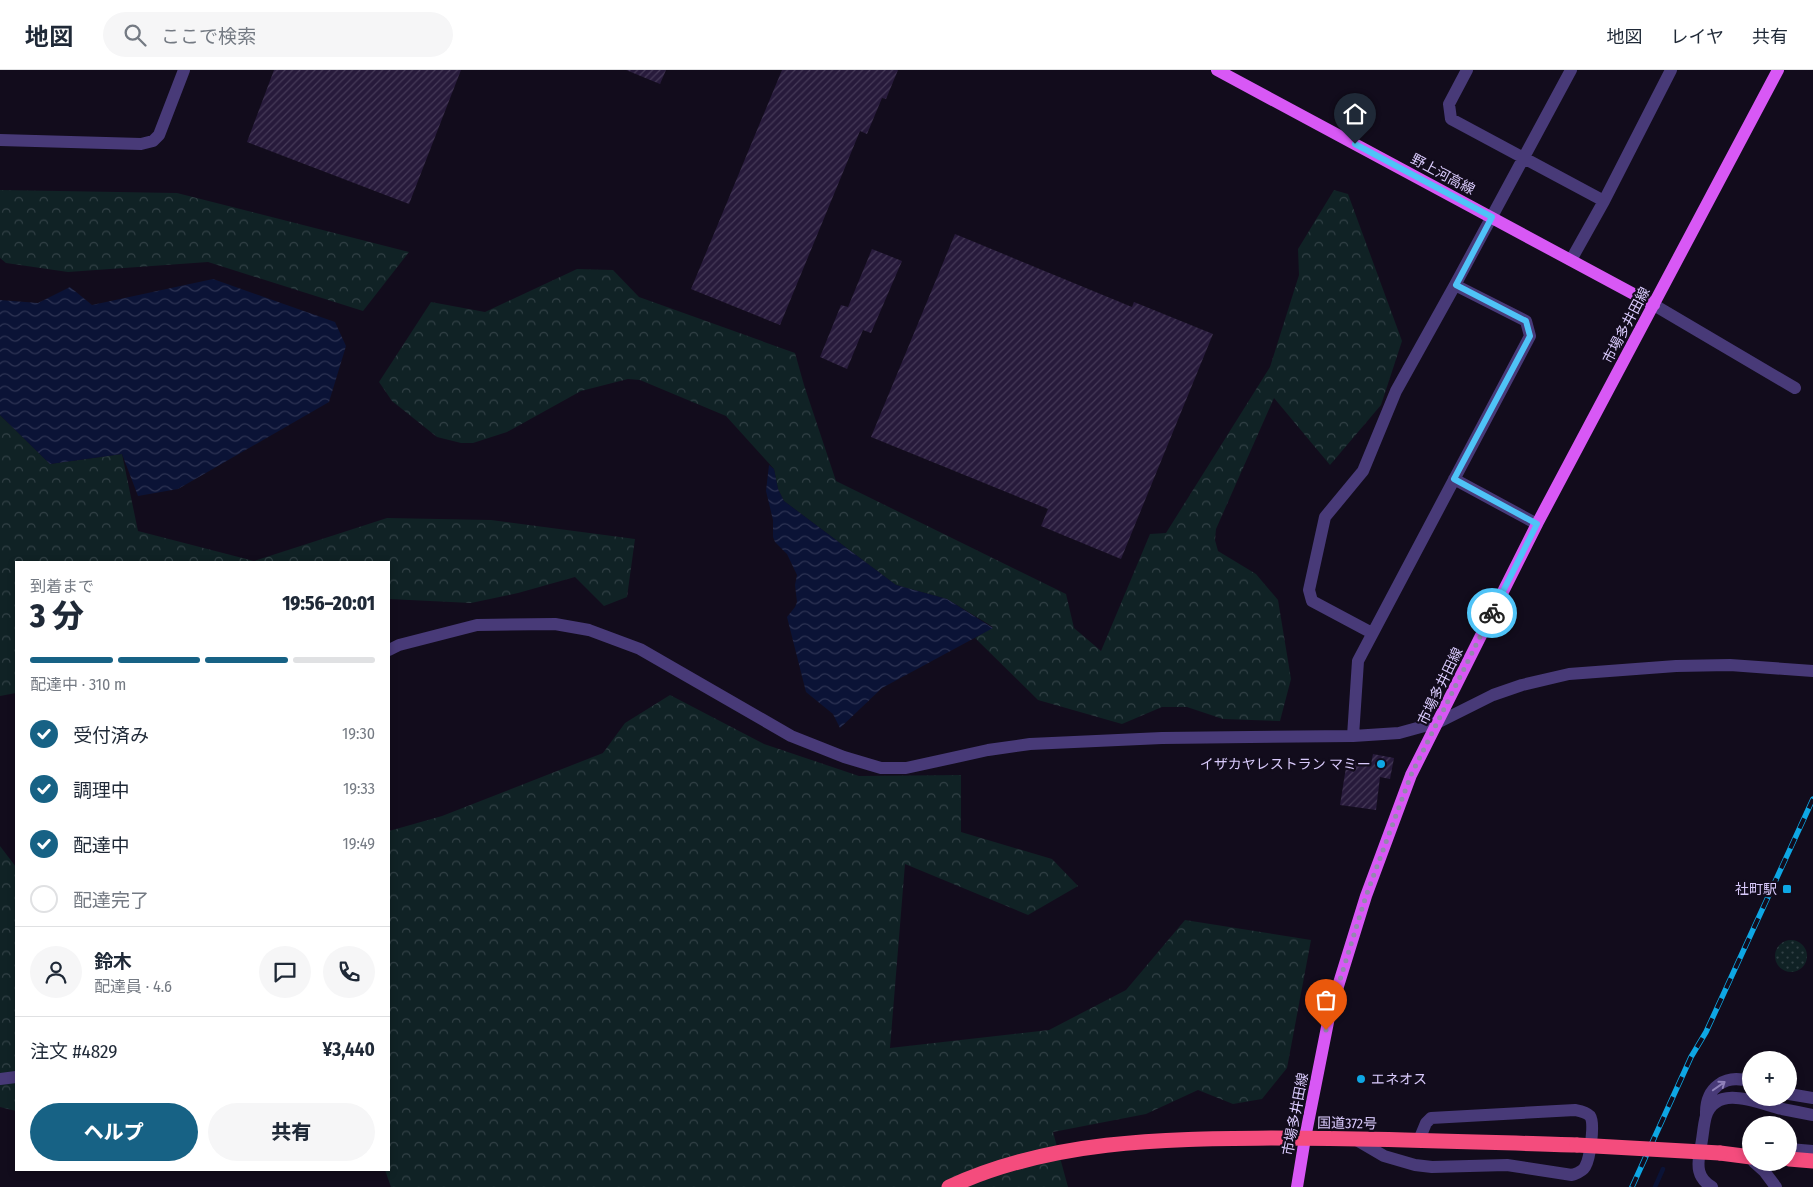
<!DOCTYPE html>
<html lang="ja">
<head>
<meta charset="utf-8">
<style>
  body { margin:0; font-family:"Fira Sans Condensed","Noto Sans JP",sans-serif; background:#f6f6f7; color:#1f2937; height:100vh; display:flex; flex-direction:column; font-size:19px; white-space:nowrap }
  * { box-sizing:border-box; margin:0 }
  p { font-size:16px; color:#747a83 }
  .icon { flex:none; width:28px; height:28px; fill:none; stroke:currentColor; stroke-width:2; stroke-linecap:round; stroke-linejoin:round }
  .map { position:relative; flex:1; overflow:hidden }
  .panel { position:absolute; left:15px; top:491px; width:375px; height:610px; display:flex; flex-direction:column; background:#fff; border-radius:0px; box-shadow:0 2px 8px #0003 }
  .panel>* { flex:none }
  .tools { position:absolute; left:1742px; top:981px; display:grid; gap:10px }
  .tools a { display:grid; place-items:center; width:55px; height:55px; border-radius:50%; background:#fff; box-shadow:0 2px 8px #0003; font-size:25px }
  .pin { position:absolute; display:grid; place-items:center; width:42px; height:42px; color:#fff; margin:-51px -21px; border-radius:50% 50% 50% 0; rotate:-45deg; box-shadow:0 0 5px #0007 }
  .pin .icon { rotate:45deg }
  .courier { position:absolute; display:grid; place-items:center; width:50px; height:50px; margin:-25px; border:4px solid #4fc3f7; border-radius:50%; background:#fff; color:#222; box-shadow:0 1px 6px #0007 }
  .overview em { font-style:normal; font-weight:800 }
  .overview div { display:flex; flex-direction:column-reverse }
  .overview { display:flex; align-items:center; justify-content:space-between; height:85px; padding:0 15px }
  h1 { font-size:32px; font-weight:800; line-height:38px }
  .bar { display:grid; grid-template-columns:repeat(4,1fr); gap:8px 5px; align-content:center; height:60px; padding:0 15px }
  .bar i { height:6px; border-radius:4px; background:#e0e1e3 }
  .bar .active { background:#176285 }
  .bar p { grid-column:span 4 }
  .line { display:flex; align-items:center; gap:12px; padding:0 15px; border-top:1px solid #e0e1e3 }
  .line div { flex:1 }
  .round { display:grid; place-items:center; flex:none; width:52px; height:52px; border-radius:26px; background:#f6f6f7 }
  ol { padding:0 15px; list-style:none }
  li { display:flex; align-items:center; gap:15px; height:55px }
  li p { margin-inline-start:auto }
  li .icon { padding:5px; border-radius:50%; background:#176285; color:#fff; stroke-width:4 }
  li:last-child { color:#747a83 }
  li i { width:28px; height:28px; border:2px solid #e0e1e3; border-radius:50% }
  .primary-button { display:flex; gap:10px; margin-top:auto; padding:10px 15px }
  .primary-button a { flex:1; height:58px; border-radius:30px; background:#176285; color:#fff; font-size:20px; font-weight:800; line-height:58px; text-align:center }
  .primary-button a+a { background:#f6f6f7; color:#1f2937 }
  header { display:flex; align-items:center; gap:30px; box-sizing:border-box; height:70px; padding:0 25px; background:#fff; border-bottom:1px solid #e0e1e3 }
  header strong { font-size:24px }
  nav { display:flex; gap:28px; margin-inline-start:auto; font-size:18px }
  .search { width:350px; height:45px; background:#f6f6f7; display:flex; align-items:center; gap:12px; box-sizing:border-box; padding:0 18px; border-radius:28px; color:#747a83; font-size:19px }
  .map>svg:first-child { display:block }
</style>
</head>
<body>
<header>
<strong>地図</strong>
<div class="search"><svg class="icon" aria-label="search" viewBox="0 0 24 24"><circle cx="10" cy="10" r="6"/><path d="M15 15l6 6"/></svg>ここで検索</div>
<nav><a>地図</a><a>レイヤ</a><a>共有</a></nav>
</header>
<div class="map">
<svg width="1813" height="1117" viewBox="0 0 1813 1117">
  <defs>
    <pattern id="grass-dots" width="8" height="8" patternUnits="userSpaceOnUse" patternTransform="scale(1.25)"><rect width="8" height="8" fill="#102225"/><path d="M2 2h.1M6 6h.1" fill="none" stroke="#324146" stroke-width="1.8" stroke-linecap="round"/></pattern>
    <pattern id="forest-crowns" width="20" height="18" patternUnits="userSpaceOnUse" patternTransform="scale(1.25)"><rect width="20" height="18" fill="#102225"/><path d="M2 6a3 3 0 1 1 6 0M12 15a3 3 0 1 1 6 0" fill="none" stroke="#324146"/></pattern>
    <pattern id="water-waves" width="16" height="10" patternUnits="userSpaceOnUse" patternTransform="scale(1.25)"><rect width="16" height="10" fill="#0b1336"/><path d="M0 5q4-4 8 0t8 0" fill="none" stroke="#2e3454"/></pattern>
    <pattern id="building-hatch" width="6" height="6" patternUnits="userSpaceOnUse" patternTransform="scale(1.25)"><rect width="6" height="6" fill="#271a3b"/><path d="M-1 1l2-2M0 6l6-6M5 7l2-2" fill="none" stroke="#463a58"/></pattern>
  </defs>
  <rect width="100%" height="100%" fill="#120c1c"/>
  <path fill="url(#grass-dots)" d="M1775 886a16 16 0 1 1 32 0a16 16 0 1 1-32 0Z"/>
  <path fill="url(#forest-crowns)" d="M 0,120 L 177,123 L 409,182 L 363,241 L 208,192 L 68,202 L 6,193 L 0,188 Z
    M 1334,120 L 1348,124 L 1402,271 L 1381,335 L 1330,395 L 1274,328 L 1216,459 L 1215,470 L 1218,481 L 1256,504 L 1278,530 L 1291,609 L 1280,651 L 1223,649 L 1187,637 L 1162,637 L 1122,654 L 1038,630 L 975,568 L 993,557 L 947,529 L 896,515 L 784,431 L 778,419 L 774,399 L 726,346 L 640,310 L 628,309 L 581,321 L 507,362 L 473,373 L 461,373 L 437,367 L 392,331 L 379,312 L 431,232 L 485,242 L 577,199 L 613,200 L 639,227 L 795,283 L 804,315 L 836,411 L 1066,524 L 1074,558 L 1101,581 L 1150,464 L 1166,463 L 1270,297 L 1299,205 L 1298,179 Z
    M 0,345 L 50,394 L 122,384 L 138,461 L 254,491 L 387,448 L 491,450 L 635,469 L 627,527 L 604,536 L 575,507 L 518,523 L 471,533 L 389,529 L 389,492 L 16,492 L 16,623 L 0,626 Z
    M 670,625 L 764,674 L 859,706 L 961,705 L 961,762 L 1052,789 L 1078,816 L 1028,845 L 905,794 L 890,978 L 1049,960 L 1126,920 L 1185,850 L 1311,870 L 1287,998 L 1262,1029 L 1233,1034 L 1198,1020 L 1146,1044 L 1053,1062 L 1068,1117 L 391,1117 L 385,1100 L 389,1100 L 389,761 L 442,746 L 603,683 L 625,653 Z
    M 0,776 L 16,797 L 16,1041 L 0,1037 Z"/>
  <path fill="url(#water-waves)" d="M 213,209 L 335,252 L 346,276 L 329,332 L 178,419 L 138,426 L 122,384 L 50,394 L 0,345 L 0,230 L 38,233 L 70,217 L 92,235 Z
    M 769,395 L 774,399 L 778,419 L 784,431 L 896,515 L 947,529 L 993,558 L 882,618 L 840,658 L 833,644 L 806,622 L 787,547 L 795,537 L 797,532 L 795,515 L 797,505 L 787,484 L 775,472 L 773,467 L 773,450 L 766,421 Z"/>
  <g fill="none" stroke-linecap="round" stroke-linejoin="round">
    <path stroke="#0b1336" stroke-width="4.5" d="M 1655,1117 L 1663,1099"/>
  </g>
  <path fill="url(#building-hatch)" d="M 274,0 L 461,0 L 409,134 L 247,72 Z
    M 626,0 L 666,0 L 660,14 Z
    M 782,0 L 898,0 L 886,29 L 882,28 L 867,64 L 860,61 L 780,255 L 691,219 Z
    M 955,164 L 1132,237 L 1134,232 L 1213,264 L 1121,489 L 1041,456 L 1048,439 L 871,367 Z
    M 872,179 L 902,191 L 871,263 L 863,260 L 847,299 L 820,287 L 841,235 L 848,237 Z
    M 1373,684 L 1394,688 L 1390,709 L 1380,707 L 1376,740 L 1340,735 L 1347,691 L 1371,694 Z"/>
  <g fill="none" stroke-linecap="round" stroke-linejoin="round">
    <path stroke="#483a78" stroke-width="12" d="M 1467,0 L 1449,34 L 1451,49 L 1604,131
      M 0,70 L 141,74 L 153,71 L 159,65 L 184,0
      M 1571,190 L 1604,131 L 1671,0
      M 1654,235 L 1795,318
      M 1454,409 L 1537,454
      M 1372,563 L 1312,531 L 1309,520 L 1325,447 L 1363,401 L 1396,321 L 1455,215 L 1571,0
      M 389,580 L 399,575 L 477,555 L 555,554 L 589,560 L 640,579 L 791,666 L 844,687 L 881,698 L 906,698 L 988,680 L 1030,674 L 1162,668 L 1353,666 L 1399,663 L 1439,652 L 1493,625 L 1522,615 L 1569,604 L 1676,596 L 1730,595 L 1813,601
      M 1353,666 L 1358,591 L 1530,266 L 1526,251 L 1455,215
      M 0,1009 L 16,1007
      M 1789,1024 L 1813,1028
      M 1706,1045 C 1705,1017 1726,1003 1751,1012
      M 1355,1069 L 1384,1086 L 1415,1095 L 1432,1097 L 1507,1095 L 1572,1105 C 1577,1103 1582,1102 1585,1097 C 1590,1089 1595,1053 1590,1046 C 1586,1042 1580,1041 1575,1040 L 1431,1048 L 1426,1053 L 1419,1070
      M 1789,1079 L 1813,1081
      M 1754,1092 L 1764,1101 L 1776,1117
      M 1712,1117 C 1697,1108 1697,1096 1700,1080 C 1703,1069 1703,1056 1706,1046 C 1717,1013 1760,1034 1782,1039 C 1792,1041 1803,1043 1813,1045"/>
    <path stroke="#d858f5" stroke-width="12" d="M 1217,0 L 1654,235
      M 1297,1117 L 1305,1068 L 1330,942 L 1366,826 L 1411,705 L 1537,454 L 1778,0"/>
    <path stroke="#f44c7d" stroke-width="15" d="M 1720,1083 L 1751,1087
      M 1789,1089 L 1813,1091
      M 949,1117 C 1051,1070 1160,1069 1271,1068 C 1373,1068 1475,1072 1577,1075"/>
    <g stroke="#0ea7e4" stroke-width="5.5">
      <path id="rail" d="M 1632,1117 L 1691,987 L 1706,962 L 1813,729"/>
    </g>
    <use href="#rail" stroke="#120c1c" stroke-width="4" stroke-dasharray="11" stroke-linecap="butt"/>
    <path stroke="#f44c7d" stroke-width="15" d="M 1577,1075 L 1720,1083"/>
  </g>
  <defs><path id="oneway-shaft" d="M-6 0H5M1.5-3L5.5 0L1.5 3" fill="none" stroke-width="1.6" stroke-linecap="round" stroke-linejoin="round" transform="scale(1.25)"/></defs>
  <use stroke="#9082ba" href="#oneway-shaft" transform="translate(1719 1016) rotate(-35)"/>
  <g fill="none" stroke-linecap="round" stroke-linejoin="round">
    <path stroke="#9388ae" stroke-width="5" stroke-dasharray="0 9" d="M 1326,960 L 1330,942 L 1366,826 L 1411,705 L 1492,543"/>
    <path stroke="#4fc3f7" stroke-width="6" d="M 1355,74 L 1492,147 L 1456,215 L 1526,251 L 1530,266 L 1454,409 L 1537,454 L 1492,543"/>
  </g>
  <g fill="#0ea7e4" stroke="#120c1c" stroke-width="2">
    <circle cx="1381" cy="694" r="5"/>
    <rect x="1782" y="814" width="10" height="10" rx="2.5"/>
    <circle cx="1361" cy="1009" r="5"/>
  </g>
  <g text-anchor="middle" stroke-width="4.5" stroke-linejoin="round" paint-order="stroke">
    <g font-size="14" fill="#d9cafc" stroke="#120c1c">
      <text transform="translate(1443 104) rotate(28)" y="5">野上河高線</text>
      <text transform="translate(1626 255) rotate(-62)" y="5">市場多井田線</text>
      <text transform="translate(1440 616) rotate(-64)" y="5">市場多井田線</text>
      <text transform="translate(1295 1044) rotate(-79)" y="5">市場多井田線</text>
      <text transform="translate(1347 1053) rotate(1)" y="5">国道372号</text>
    </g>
    <g font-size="14" fill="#d9cafc" stroke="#120c1c" text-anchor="end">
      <text x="1371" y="699">イザカヤレストラン マミー</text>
      <text x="1777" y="824">社町駅</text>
      <text x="1371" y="1014" text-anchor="start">エネオス</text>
    </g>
  </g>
</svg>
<div class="tools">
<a>+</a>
<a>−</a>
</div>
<div class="pin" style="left:1326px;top:960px;background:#ea580c"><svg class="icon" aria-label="bag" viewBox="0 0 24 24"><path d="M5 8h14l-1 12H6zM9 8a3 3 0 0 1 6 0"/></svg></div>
<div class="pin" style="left:1355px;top:74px;background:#1f2937"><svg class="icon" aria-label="home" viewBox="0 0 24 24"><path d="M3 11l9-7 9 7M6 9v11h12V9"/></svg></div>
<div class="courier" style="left:1492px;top:543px"><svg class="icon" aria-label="bike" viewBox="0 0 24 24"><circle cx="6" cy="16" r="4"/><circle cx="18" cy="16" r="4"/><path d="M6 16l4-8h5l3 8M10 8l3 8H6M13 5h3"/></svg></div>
<section class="panel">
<div class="overview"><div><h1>3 分</h1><p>到着まで</p></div><em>19:56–20:01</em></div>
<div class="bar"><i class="active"></i><i class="active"></i><i class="active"></i><i></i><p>配達中 · 310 m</p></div>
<ol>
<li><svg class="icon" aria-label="check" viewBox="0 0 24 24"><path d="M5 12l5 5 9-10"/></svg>受付済み<p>19:30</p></li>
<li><svg class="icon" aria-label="check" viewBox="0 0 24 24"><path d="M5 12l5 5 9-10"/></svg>調理中<p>19:33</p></li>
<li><svg class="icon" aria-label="check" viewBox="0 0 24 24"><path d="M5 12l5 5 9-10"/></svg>配達中<p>19:49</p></li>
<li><i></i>配達完了</li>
</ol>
<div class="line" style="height:90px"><a class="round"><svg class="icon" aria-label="person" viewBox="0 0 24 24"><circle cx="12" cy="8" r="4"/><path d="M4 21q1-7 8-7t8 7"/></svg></a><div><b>鈴木</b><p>配達員 · 4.6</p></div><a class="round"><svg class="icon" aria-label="chat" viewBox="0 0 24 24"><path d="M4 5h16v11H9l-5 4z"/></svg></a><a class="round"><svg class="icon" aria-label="phone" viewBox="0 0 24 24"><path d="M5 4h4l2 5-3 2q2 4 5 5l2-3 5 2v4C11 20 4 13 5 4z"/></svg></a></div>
<div class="line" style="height:65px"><div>注文 #4829</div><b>¥3,440</b></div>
<div class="primary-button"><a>ヘルプ</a><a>共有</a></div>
</section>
</div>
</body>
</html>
